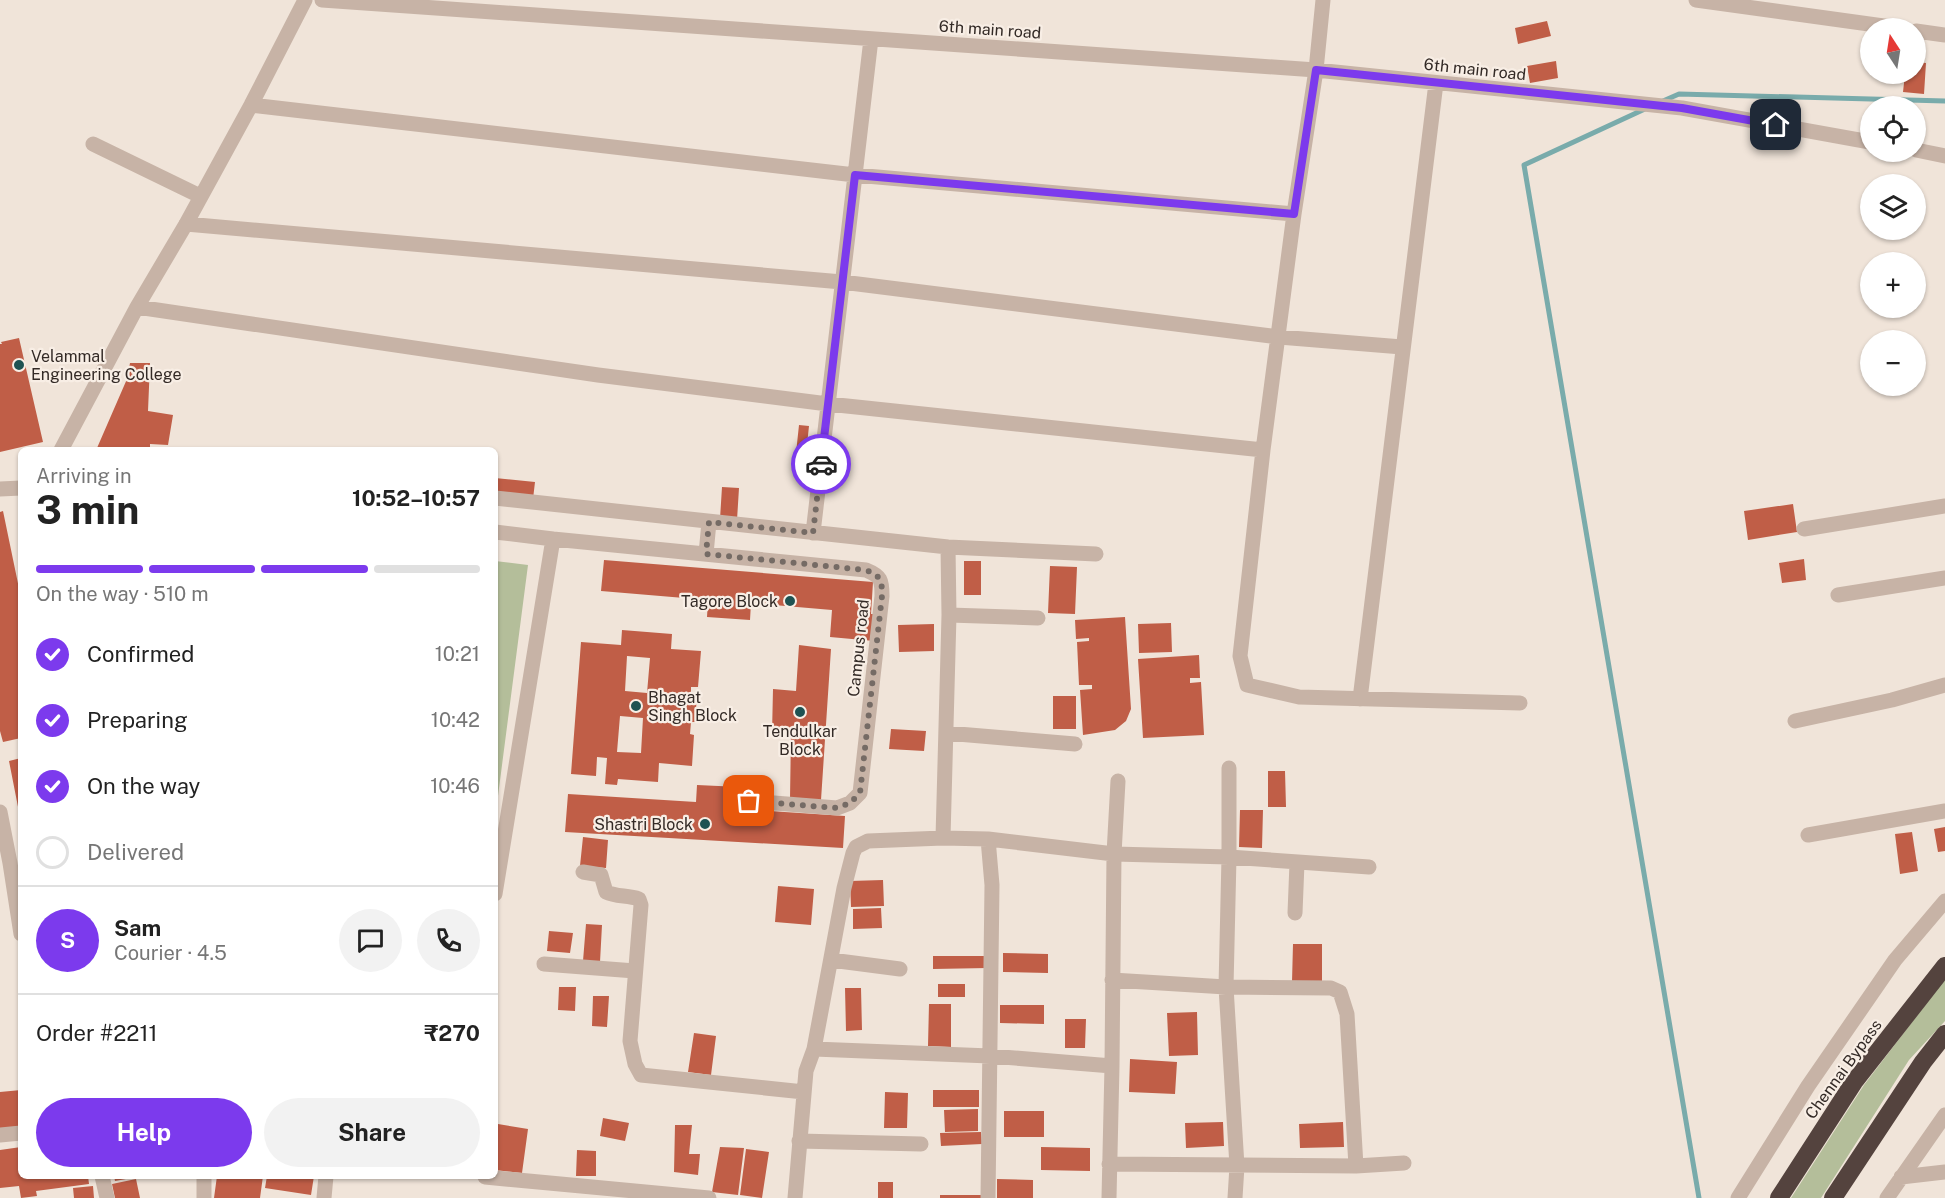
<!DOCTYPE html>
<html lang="en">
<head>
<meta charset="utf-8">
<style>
  body { margin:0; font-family:"Public Sans",sans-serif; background:#f2f2f2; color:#222; height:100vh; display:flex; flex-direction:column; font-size:22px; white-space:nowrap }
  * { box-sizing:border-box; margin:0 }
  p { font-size:20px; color:#767676 }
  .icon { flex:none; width:33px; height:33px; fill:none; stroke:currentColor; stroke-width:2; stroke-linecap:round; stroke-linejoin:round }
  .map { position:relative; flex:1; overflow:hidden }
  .panel { position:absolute; left:18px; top:447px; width:480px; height:732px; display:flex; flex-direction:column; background:#fff; border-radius:9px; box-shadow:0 2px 4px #0004 }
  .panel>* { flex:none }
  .needle { width:39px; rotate:348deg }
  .tools { position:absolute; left:1860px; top:18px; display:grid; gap:12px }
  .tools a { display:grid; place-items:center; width:66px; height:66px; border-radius:50%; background:#fff; box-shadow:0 2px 4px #0004; font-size:30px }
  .pin { position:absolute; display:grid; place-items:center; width:51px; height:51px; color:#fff; margin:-26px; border-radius:12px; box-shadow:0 3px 9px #0006 }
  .courier { position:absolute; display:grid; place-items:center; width:60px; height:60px; margin:-30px; border:4px solid #7c3aed; border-radius:50%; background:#fff; color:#222; box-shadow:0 2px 8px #0007 }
  .summary em { font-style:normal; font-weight:700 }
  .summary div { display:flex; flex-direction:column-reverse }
  .summary { display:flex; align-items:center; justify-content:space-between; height:102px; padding:0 18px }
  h1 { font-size:39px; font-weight:700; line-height:45px }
  .bar { display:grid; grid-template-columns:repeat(4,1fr); gap:9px 6px; align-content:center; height:72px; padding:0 18px }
  .bar i { height:8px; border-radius:4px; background:#e0e0e0 }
  .bar .active { background:#7c3aed }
  .bar p { grid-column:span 4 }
  .line { display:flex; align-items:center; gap:15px; padding:0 18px; border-top:2px solid #e0e0e0 }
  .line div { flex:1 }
  .round { display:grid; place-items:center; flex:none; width:63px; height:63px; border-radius:32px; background:#f2f2f2 }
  ol { padding:0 18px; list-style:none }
  li { display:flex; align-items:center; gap:18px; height:66px }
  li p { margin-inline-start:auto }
  li .icon { padding:6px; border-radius:50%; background:#7c3aed; color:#fff; stroke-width:4 }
  li:last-child { color:#767676 }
  li i { width:33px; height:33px; border:3px solid #e0e0e0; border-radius:50% }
  .primary-button { display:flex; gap:12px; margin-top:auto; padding:12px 18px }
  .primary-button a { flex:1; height:69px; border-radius:36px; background:#7c3aed; color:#fff; font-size:24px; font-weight:700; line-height:69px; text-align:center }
  .primary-button a+a { background:#f2f2f2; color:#222 }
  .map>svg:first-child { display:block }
</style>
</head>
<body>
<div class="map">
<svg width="1945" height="1198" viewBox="0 0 1945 1198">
  <rect width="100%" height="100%" fill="#f0e4d9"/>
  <path fill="#b4be9a" d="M 495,561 L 528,565 L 495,819 Z
    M 1945,979 L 1945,1021 L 1909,1060 L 1821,1198 L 1791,1198 L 1864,1085 Z"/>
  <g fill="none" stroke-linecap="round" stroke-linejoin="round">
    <path stroke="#79abab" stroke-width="5" d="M 1663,101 L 1679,94 L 1945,101
      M 1647,108 L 1524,165 L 1699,1198"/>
  </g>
  <path fill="#c05e47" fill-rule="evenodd" d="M 1547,21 L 1551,36 L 1518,44 L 1515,28 Z
    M 1556,61 L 1558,78 L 1530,83 L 1527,66 Z
    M 1916,62 L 1926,63 L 1924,94 L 1903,92 L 1905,74 L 1916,74 Z
    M 19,338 L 43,442 L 0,452 L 0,344 L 2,344 L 1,342 Z
    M 130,363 L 150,363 L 148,411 L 173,415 L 168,445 L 150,444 L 150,450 L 97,448 L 127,379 Z
    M 799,425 L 809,426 L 806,454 L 796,453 Z
    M 495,478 L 535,482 L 533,499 L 495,495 Z
    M 722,487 L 739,488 L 737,520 L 720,519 Z
    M 1793,504 L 1797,532 L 1748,540 L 1744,511 Z
    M 3,511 L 21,598 L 21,738 L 3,742 L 0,731 L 0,512 Z
    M 1804,559 L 1806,580 L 1782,583 L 1779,563 Z
    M 604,560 L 873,582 L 871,614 L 873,614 L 874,641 L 830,637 L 832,610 L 751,603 L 750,620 L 707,617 L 708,600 L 601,591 Z
    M 964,561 L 981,561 L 981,595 L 964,595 Z
    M 1050,566 L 1077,567 L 1075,614 L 1048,613 Z
    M 1125,617 L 1131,709 L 1126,721 L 1115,730 L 1083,735 L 1080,690 L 1092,689 L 1092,685 L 1079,685 L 1077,642 L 1089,641 L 1089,638 L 1076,639 L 1075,620 Z
    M 1171,623 L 1172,652 L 1139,653 L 1138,624 Z
    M 934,624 L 934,651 L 899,652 L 898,625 Z
    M 622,630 L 672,634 L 671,649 L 701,651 L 698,687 L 691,687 L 691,696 L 697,696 L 695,722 L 691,722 L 690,734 L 694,735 L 692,766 L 659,763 L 658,782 L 618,779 L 617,785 L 605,784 L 607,758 L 597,757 L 596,776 L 571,774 L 581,642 L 621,645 ZM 627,656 L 650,658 L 647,693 L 625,691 ZM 620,716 L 643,718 L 641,753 L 617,752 Z
    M 799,645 L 831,649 L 821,800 L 790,799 L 791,733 L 772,734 L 773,689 L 796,691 Z
    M 1199,655 L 1200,678 L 1190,678 L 1190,683 L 1201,682 L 1204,735 L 1143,738 L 1138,659 Z
    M 1053,696 L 1076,696 L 1076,729 L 1053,729 Z
    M 891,729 L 926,731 L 924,751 L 889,749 Z
    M 21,758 L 21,817 L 20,817 L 9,761 Z
    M 1268,771 L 1285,771 L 1286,807 L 1268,807 Z
    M 697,785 L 740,787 L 739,809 L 845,816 L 843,848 L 565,832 L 568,794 L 696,802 Z
    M 1240,810 L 1263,810 L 1262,848 L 1239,847 Z
    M 1945,827 L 1945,851 L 1938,852 L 1934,829 Z
    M 1912,832 L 1918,871 L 1900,874 L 1895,834 Z
    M 583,837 L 608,840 L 606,868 L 580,866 Z
    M 883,880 L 884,906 L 851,907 L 850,881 Z
    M 778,886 L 814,889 L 811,925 L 775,922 Z
    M 881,908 L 882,928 L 853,929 L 853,909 Z
    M 586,924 L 602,925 L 600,962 L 583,961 Z
    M 549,931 L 573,933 L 570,953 L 547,951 Z
    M 1293,944 L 1322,944 L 1322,982 L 1292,982 Z
    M 1003,953 L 1048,954 L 1048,973 L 1003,972 Z
    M 933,956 L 988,956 L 988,968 L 933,969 Z
    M 938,984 L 965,984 L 965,997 L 938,997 Z
    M 559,987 L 576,987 L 575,1011 L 558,1010 Z
    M 845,988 L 861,988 L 862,1030 L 846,1031 Z
    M 593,996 L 609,996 L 607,1027 L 592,1026 Z
    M 929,1004 L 951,1004 L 951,1047 L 928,1046 Z
    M 1000,1005 L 1044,1005 L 1044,1024 L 1000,1023 Z
    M 1197,1012 L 1198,1055 L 1169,1056 L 1167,1013 Z
    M 1065,1019 L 1086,1019 L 1085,1048 L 1065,1048 Z
    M 694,1033 L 716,1036 L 711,1075 L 688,1072 Z
    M 1130,1059 L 1177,1062 L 1175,1094 L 1129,1092 Z
    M 21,1090 L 21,1127 L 0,1129 L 0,1092 Z
    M 933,1090 L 979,1090 L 979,1107 L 933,1107 Z
    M 885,1092 L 908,1093 L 907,1128 L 884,1128 Z
    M 978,1109 L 978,1131 L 945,1132 L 944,1110 Z
    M 1004,1111 L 1044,1111 L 1044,1137 L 1004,1137 Z
    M 603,1118 L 629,1123 L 625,1141 L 600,1136 Z
    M 1223,1122 L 1224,1146 L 1186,1148 L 1185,1123 Z
    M 1343,1122 L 1344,1147 L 1300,1148 L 1299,1124 Z
    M 498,1124 L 528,1129 L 522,1173 L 495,1170 L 495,1146 Z
    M 675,1125 L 692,1125 L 689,1154 L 700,1154 L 698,1175 L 674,1172 Z
    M 981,1132 L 982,1144 L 941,1146 L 940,1133 Z
    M 21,1147 L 21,1176 L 88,1176 L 89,1184 L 36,1191 L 37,1196 L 21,1198 L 19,1186 L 0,1188 L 0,1150 Z
    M 720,1147 L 744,1148 L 738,1195 L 712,1192 Z
    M 1041,1147 L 1090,1148 L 1090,1171 L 1041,1170 Z
    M 746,1149 L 769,1152 L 762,1198 L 740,1195 Z
    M 577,1150 L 596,1151 L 596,1176 L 576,1176 Z
    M 114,1176 L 137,1176 L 137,1177 L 115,1181 Z
    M 217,1176 L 263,1176 L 260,1198 L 214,1198 Z
    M 267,1176 L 314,1176 L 311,1195 L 265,1188 Z
    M 136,1179 L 140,1198 L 115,1198 L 112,1184 Z
    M 997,1179 L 1033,1180 L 1033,1198 L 997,1198 Z
    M 878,1182 L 893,1182 L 893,1198 L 878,1198 Z
    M 93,1186 L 94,1198 L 74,1198 L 73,1188 Z
    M 940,1195 L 981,1195 L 981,1198 L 940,1198 Z"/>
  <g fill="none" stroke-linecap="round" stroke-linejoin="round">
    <path stroke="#c7b3a6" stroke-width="15" d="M 322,0 L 1316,70 L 1682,108 L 1870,142
      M 1323,0 L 1316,70 L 1294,214 L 1263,450 L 1240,656 L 1247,685 L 1299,697 L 1520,703
      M 1696,0 L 1898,28
      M 1916,31 L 1945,35
      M 251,105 L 855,175 L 1294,214
      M 93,144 L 200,196
      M 1916,150 L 1945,156
      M 186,224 L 842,282 L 1279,337 L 1402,347
      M 137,307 L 598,375 L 828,404 L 1263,450
      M 61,450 L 137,307 L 186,224 L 251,105 L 305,0
      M 0,489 L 21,488
      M 495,498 L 948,547 L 1096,554
      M 1804,529 L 1945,506
      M 495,532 L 553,539 L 495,894
      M 813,533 L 871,39
      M 553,539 L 866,570 C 881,576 882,580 882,596 L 860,793 L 850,803 L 837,808 L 749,801
      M 706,554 L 709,522
      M 1838,595 L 1945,578
      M 949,615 L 1038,618
      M 1360,699 L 1436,83
      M 1795,721 L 1892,700 L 1945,685
      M 946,733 L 1075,744
      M 1229,768 L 1229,857 L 1226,987 L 1237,1166 L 1235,1198
      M 0,812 L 10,863 L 21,934
      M 1808,835 L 1945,811
      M 943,838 L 949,615 L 948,547
      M 583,872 L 601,875 L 606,892 C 616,897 628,895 639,899 L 641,905 L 630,1041 L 635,1064 L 641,1075 L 804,1092
      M 1295,913 L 1297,863
      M 831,960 L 900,969
      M 544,964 L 635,971
      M 1112,980 L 1226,987 L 1331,988 L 1340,992 L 1347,1014 L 1356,1166
      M 814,1049 L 990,1056 L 1112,1066 L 1114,854 L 1118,781
      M 0,1135 L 21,1133
      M 799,1141 L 921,1144
      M 1109,1164 L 1356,1166 L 1404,1163
      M 102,1176 L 107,1198
      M 485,1177 L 709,1198
      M 1901,1177 L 1945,1172
      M 204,1198 L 204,1176
      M 324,1198 L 326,1176
      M 795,1198 L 806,1071 L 814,1049 L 844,888 L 853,853 L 856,847 L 868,841 L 943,838 L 988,839 L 1114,854 L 1229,857 L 1369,867
      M 988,1198 L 992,885 L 988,839
      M 1109,1198 L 1112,1066
      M 1738,1198 L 1808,1086 L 1895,960 L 1945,901
      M 1887,1198 L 1945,1115"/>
    <path stroke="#54433e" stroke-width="18" d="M 1779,1198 L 1854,1082 L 1945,966
      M 1833,1198 L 1923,1062 L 1945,1034"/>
  </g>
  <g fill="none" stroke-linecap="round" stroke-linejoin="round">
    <path stroke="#756b65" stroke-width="6" stroke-dasharray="0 10.8" d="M 749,801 L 837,808 L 850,803 L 860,793 L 882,596 C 882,580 881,576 866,570 L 706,554 L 709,522 L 813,533 L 821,464"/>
    <path stroke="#7c3aed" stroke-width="8" d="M 821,464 L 855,175 L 1294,214 L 1316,70 L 1682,108 L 1776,125"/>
  </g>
  <g fill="#1e5252" stroke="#f8eee5" stroke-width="2">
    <circle cx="19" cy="365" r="6"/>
    <circle cx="790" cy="601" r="6"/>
    <circle cx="636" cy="706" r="6"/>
    <circle cx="800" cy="712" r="6"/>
    <circle cx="705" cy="824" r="6"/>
  </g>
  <g text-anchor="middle" stroke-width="4.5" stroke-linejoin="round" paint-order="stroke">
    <g font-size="16" fill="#332a26" stroke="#f8eee5">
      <text transform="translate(990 29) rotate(4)" y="6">6th main road</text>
      <text transform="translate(1475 69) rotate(6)" y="6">6th main road</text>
      <text transform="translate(858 648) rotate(-84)" y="6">Campus road</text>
      <text transform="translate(1843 1069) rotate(-54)" y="6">Chennai Bypass</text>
    </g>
    <g font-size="16" fill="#332a26" stroke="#f8eee5" text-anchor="start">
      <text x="31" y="362">Velammal<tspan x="31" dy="18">Engineering College</tspan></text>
      <text x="778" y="607" text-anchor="end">Tagore Block</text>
      <text x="648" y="703">Bhagat<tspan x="648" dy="18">Singh Block</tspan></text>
      <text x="800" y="737" text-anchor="middle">Tendulkar<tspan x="800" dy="18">Block</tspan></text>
      <text x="693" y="830" text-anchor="end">Shastri Block</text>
    </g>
  </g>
</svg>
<div class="tools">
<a><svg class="needle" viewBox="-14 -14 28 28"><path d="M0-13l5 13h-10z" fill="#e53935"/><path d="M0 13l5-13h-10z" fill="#767676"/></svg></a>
<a><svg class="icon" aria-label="locate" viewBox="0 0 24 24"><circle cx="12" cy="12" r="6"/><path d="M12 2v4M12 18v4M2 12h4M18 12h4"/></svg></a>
<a><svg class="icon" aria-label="layers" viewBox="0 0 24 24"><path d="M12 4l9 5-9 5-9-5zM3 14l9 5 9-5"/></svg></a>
<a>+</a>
<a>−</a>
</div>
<div class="pin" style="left:749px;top:801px;background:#ea580c"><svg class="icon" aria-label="bag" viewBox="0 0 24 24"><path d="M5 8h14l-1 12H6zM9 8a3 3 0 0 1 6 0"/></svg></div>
<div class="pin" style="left:1776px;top:125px;background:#1f2937"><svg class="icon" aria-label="home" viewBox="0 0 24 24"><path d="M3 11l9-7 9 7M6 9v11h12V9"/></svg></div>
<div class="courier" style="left:821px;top:464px"><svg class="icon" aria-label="car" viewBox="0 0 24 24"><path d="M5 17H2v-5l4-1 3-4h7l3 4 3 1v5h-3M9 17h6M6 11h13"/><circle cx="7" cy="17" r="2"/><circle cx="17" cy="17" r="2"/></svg></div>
<section class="panel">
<div class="summary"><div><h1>3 min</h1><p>Arriving in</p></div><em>10:52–10:57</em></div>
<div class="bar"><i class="active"></i><i class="active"></i><i class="active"></i><i></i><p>On the way · 510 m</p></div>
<ol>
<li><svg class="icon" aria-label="check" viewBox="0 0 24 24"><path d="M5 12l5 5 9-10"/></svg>Confirmed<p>10:21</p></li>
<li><svg class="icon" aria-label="check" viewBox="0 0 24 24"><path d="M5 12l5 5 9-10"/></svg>Preparing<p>10:42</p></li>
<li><svg class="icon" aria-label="check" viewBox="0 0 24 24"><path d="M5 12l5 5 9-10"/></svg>On the way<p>10:46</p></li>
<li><i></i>Delivered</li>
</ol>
<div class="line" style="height:108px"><b class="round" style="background:#7c3aed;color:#fff">S</b><div><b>Sam</b><p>Courier · 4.5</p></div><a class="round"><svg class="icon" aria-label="chat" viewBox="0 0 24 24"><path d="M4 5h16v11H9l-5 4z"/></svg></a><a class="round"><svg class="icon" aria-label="phone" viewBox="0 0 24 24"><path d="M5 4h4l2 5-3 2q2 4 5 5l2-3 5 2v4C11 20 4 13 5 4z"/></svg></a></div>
<div class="line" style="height:78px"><div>Order #2211</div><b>₹270</b></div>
<div class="primary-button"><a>Help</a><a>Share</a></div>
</section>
</div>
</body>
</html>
